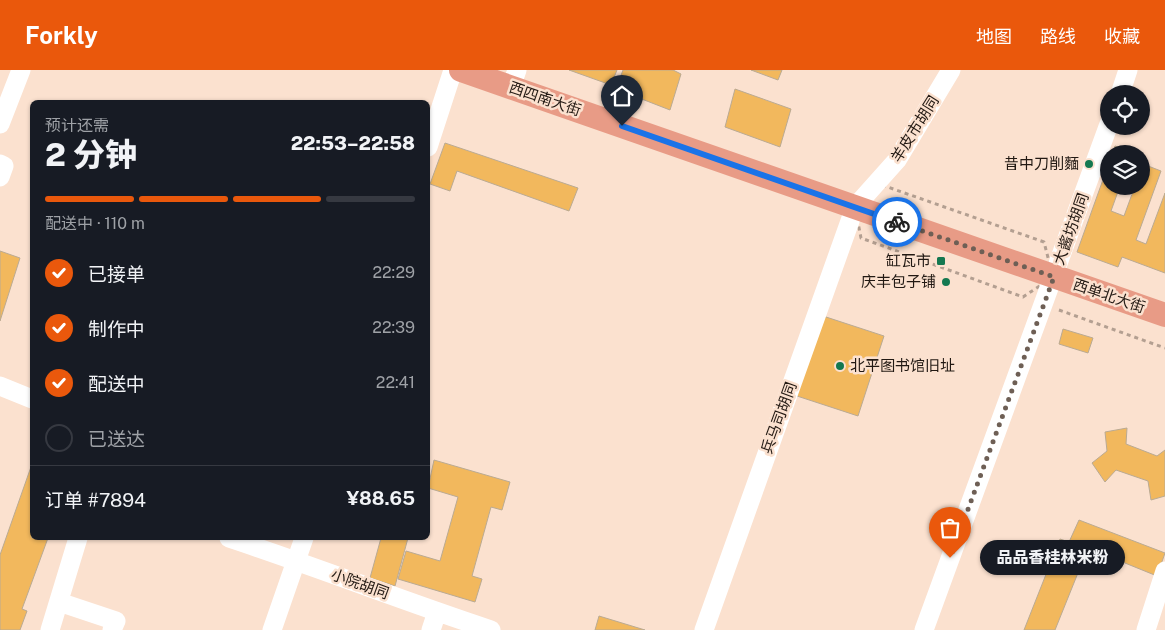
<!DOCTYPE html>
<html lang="zh">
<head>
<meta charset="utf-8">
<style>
  body { margin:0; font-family:"Public Sans","Noto Sans SC",sans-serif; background:#242831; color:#f1f3f6; height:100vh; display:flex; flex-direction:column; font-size:19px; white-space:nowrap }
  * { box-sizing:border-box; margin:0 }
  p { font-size:16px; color:#9ea1a6 }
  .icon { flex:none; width:28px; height:28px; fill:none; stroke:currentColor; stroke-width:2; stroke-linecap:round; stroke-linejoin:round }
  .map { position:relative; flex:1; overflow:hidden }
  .side { position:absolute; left:30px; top:30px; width:400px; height:440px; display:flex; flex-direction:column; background:#171b24; border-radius:8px; box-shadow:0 1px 4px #0004 }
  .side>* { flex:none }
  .tools { position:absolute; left:1100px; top:15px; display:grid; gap:10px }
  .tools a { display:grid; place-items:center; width:50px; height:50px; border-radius:50%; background:#171b24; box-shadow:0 1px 4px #0004; font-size:25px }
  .pin { position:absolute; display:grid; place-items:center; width:42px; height:42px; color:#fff; margin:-51px -21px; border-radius:50% 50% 50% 0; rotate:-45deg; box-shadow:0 0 5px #0007 }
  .pin .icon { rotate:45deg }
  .courier { position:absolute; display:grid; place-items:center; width:50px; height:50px; margin:-25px; border:4px solid #1a73e8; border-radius:50%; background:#fff; color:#222; box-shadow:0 1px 6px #0007 }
  .bubble { position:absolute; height:35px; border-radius:18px; background:#171b24; box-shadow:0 1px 4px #0004; font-size:16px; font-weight:800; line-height:35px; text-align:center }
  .head em { font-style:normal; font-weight:800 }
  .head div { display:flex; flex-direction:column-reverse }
  .head { display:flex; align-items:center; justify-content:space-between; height:85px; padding:0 15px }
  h1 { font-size:32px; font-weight:800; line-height:38px }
  .bar { display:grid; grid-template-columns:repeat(4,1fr); gap:8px 5px; align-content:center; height:60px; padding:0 15px }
  .bar i { height:6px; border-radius:4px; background:#363941 }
  .bar .active { background:#ea580c }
  .bar p { grid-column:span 4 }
  .line { display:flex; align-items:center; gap:12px; padding:0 15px; border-top:1px solid #363941 }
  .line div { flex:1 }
  ol { padding:0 15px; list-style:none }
  li { display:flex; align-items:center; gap:15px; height:55px }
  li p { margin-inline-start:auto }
  li .icon { padding:5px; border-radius:50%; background:#ea580c; color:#fff; stroke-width:4 }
  li:last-child { color:#9ea1a6 }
  li i { width:28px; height:28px; border:2px solid #363941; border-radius:50% }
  header { display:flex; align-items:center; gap:30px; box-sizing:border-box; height:70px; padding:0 25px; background:#ea580c; color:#fff }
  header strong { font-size:24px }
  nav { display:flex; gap:28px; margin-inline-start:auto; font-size:18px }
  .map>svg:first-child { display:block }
</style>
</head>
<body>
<header>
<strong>Forkly</strong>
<nav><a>地图</a><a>路线</a><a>收藏</a></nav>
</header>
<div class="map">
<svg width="1165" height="560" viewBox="0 0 1165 560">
  <rect width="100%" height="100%" fill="#fbe1cf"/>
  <path fill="#f2b85d" stroke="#baaa93" d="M 569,0 L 617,0 L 611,15 Z
    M 623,0 L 673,0 L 681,4 L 670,40 L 616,19 Z
    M 751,0 L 782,0 L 778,10 Z
    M 735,19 L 791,39 L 780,77 L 725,57 Z
    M 445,73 L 578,118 L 569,141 L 457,101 L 450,121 L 430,114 Z
    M 1115,76 L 1133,82 L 1132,84 L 1112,84 Z
    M 1109,93 L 1109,116 L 1120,116 L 1111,141 L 1124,146 L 1135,116 L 1141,116 L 1141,99 L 1143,94 L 1161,101 L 1136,170 L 1146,174 L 1165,123 L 1165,203 L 1122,187 L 1118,197 L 1077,182 Z
    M 0,181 L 20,188 L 0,251 Z
    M 823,246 L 884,266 L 858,346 L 797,326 Z
    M 1063,259 L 1093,268 L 1088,283 L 1059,274 Z
    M 1127,358 L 1126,374 L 1157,386 L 1165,380 L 1165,426 L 1151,430 L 1148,411 L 1116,400 L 1105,412 L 1092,393 L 1107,381 L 1105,362 Z
    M 434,390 L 510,412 L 502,440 L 491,437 L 472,506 L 482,509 L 475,532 L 398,509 L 406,481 L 440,491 L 458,427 L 428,418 Z
    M 32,394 L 32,468 L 48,468 L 22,539 L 27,541 L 20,560 L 0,560 L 0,485 Z
    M 1079,450 L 1165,483 L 1157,506 L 1088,478 L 1055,560 L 1024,560 L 1060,469 L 1069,472 Z
    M 381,468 L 408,468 L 395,516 L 370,508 Z
    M 599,546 L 645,560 L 595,560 Z"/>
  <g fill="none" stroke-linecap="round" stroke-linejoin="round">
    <path stroke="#b39f91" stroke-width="3" stroke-dasharray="4 4" stroke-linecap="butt" d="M 882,115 L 1044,172 L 1053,207 L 1023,227 L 861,168 L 855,137 Z
      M 1059,240 L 1165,278"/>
    <path stroke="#fff" stroke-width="19" d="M 511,17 L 517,0
      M 1120,24 L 1128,0
      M 0,54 L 21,0
      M 428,77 L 453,0
      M 0,94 L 4,96 L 0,107
      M 0,316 L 32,329
      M 229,468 C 317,497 403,531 491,560
      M 59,532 L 116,551 L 112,560
      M 50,560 L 78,468
      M 272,560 L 304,468
      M 431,560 L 437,542
      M 704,560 L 855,137 L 897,90 L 951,0
      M 924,560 L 1109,54
      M 1146,560 L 1165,501"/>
    <path stroke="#e89b86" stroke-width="24" d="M 461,0 L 1165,245"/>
  </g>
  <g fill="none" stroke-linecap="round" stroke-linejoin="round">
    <path stroke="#6e5f55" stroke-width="5" stroke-dasharray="0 9" d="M 897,152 L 1054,207 L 950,488"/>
    <path stroke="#1a73e8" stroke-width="6" d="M 622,56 L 897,152"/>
  </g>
  <g fill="#147850" stroke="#fbe1cf" stroke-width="2">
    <circle cx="1089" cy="94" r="5"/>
    <rect x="936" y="186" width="10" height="10" rx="2.5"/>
    <circle cx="946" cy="212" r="5"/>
    <circle cx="840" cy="296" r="5"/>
  </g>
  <g text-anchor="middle" stroke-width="5" stroke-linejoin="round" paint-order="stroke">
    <g font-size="15" fill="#221913" stroke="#fbe1cf">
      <text transform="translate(545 29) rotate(19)" y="5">西四南大街</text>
      <text transform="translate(915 59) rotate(-58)" y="5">羊皮市胡同</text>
      <text transform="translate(1071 159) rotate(-70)" y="5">大酱坊胡同</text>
      <text transform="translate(1109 226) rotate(19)" y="5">西单北大街</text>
      <text transform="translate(779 348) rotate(-70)" y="5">兵马司胡同</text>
      <text transform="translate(360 514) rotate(20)" y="5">小院胡同</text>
    </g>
    <g font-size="15" fill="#221913" stroke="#fbe1cf" text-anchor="end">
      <text x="1079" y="99">昔中刀削麵</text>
      <text x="931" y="196">缸瓦市</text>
      <text x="936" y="217">庆丰包子铺</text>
      <text x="850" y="301" text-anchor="start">北平图书馆旧址</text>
    </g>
  </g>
</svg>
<div class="tools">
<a><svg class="icon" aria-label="locate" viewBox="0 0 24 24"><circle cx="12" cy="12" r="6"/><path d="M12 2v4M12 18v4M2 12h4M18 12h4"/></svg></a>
<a><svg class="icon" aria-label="layers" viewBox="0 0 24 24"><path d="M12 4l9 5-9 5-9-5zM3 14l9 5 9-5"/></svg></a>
</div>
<div class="pin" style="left:950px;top:488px;background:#ea580c"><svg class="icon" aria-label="bag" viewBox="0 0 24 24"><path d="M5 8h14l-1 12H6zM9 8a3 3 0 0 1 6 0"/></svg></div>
<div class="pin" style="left:622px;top:56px;background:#1f2937"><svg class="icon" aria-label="home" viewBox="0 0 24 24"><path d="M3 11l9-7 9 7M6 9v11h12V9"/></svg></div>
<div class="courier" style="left:897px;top:152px"><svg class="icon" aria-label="bike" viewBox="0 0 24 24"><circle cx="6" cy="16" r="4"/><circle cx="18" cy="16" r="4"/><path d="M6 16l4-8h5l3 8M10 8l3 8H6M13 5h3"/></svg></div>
<div class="bubble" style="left:980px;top:470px;width:145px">品品香桂林米粉</div>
<section class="side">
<div class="head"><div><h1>2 分钟</h1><p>预计还需</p></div><em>22:53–22:58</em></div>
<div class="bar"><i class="active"></i><i class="active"></i><i class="active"></i><i></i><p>配送中 · 110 m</p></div>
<ol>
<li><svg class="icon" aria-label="check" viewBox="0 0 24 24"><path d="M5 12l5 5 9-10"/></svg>已接单<p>22:29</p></li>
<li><svg class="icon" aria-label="check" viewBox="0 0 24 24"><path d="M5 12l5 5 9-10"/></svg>制作中<p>22:39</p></li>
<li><svg class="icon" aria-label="check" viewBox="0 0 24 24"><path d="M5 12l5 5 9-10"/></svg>配送中<p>22:41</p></li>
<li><i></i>已送达</li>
</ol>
<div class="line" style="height:65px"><div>订单 #7894</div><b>¥88.65</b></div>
</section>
</div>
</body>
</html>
